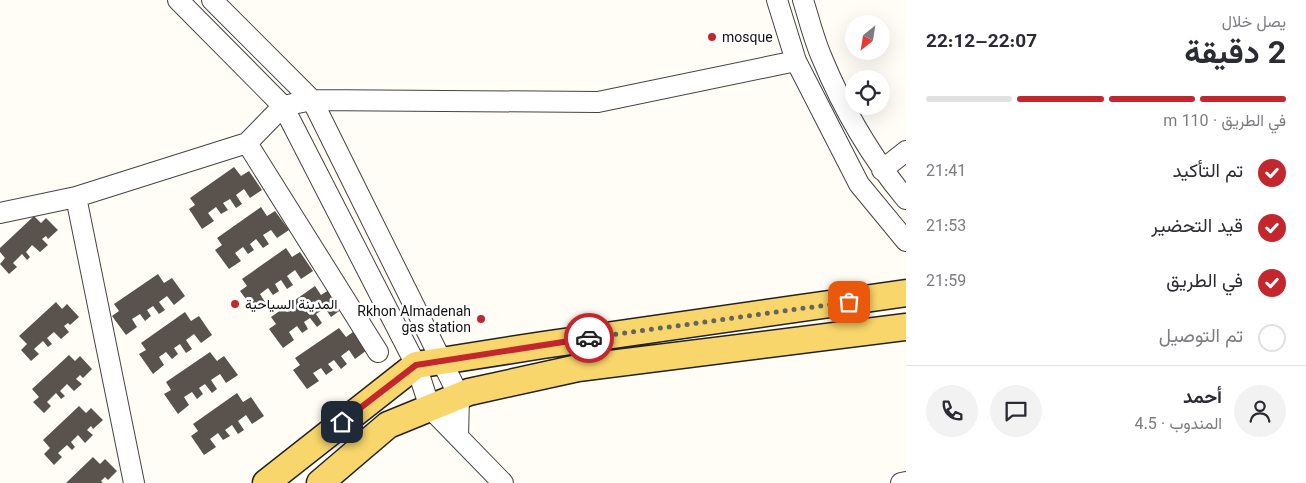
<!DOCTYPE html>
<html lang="ar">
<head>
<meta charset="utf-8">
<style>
  body { margin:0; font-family:Georgia,Vazirmatn,serif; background:#f2f2f3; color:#2b2b33; direction:rtl; height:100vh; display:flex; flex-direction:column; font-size:19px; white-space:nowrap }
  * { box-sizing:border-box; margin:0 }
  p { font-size:16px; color:#7c7c81 }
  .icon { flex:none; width:28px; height:28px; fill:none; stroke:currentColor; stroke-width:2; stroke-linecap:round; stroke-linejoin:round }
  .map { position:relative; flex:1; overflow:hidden; direction:ltr }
  .details { display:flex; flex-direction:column; background:#fff; width:400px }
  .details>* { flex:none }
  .needle { width:32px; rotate:210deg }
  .buttons { position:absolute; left:845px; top:15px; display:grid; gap:10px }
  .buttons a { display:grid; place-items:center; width:45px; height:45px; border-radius:50%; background:#fff; box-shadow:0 5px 20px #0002; font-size:25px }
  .pin { position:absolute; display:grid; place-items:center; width:42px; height:42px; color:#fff; margin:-21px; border-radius:10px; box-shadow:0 2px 8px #0006 }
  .courier { position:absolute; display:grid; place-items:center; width:50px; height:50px; margin:-25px; border:4px solid #c4262e; border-radius:50%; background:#fff; color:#222; box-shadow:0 1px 6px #0007 }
  .summary em { font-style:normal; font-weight:700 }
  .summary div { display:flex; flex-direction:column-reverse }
  .summary { display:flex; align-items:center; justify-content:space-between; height:85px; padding:0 20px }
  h1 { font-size:32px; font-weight:700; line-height:38px }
  .bar { display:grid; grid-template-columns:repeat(4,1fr); gap:8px 5px; align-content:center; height:60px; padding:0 20px }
  .bar i { height:6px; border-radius:4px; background:#e1e1e2 }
  .bar .selected { background:#c4262e }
  .bar p { grid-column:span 4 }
  .line { display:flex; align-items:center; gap:12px; padding:0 20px; border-top:1px solid #e1e1e2 }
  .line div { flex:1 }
  .round { display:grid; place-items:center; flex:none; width:52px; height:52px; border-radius:26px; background:#f2f2f3 }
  ol { padding:0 20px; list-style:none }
  li { display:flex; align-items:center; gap:15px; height:55px }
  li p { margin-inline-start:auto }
  li .icon { padding:5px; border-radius:50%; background:#c4262e; color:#fff; stroke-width:4 }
  li:last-child { color:#7c7c81 }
  li i { width:28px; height:28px; border:2px solid #e1e1e2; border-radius:50% }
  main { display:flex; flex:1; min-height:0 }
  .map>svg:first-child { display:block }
</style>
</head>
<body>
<main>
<section class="details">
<div class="summary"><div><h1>2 دقيقة</h1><p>يصل خلال</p></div><em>22:07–22:12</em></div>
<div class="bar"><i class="selected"></i><i class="selected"></i><i class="selected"></i><i></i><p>في الطريق · 110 m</p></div>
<ol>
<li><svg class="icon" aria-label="check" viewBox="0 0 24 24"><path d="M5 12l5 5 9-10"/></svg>تم التأكيد<p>21:41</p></li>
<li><svg class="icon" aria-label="check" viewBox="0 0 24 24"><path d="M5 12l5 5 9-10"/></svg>قيد التحضير<p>21:53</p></li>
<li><svg class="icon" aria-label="check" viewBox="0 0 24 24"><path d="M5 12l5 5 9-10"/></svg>في الطريق<p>21:59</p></li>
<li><i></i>تم التوصيل</li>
</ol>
<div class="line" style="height:90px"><a class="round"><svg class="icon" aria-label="person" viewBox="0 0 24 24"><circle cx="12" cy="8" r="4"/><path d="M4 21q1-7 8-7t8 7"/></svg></a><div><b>أحمد</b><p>المندوب · 4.5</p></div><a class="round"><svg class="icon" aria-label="chat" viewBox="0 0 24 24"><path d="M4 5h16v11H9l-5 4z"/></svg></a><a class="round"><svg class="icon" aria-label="phone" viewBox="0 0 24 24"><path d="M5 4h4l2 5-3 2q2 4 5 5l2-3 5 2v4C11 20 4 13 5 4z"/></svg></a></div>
</section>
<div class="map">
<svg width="906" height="483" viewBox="0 0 906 483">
  <rect width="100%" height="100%" fill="#fffdf5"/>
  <path fill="#5a524d" d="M 234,167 L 241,176 L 249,171 L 262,190 L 250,198 L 244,189 L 236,195 L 242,204 L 236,208 L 230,199 L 223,203 L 228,210 L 221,214 L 216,207 L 208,213 L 214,221 L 202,229 L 189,209 L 195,205 L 190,198 Z
    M 261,207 L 267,216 L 275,211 L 289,230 L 277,238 L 271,230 L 263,235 L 269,244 L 263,248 L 256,239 L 250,244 L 254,250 L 248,254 L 243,247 L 235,253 L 241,261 L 229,269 L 215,250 L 222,245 L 217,238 Z
    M 34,216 L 41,223 L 46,218 L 58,230 L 48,239 L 46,236 L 42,239 L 48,245 L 40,252 L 32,245 L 26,252 L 30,257 L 27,260 L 22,254 L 13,263 L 17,267 L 9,274 L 0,264 L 5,258 L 0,252 L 0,248 Z
    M 286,248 L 292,257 L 300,252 L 313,271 L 301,279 L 295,270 L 287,276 L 293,285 L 287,289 L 281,280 L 275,284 L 279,291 L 273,295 L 268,288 L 260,294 L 265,302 L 254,310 L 240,291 L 247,286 L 242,279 Z
    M 158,274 L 164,283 L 172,278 L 185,296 L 174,305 L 167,296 L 159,302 L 165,310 L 159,314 L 153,306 L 147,310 L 151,316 L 145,321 L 140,314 L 132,319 L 137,327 L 126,335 L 112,316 L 119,311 L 114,304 Z
    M 315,286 L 321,295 L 329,290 L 342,309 L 331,317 L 325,308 L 316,314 L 322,323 L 317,327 L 310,318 L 304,322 L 308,329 L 302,333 L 297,326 L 289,332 L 294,340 L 283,348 L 269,329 L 276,324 L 271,317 Z
    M 56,302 L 62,309 L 67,304 L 79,317 L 70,325 L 68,323 L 64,326 L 69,332 L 61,339 L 54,332 L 47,338 L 52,344 L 48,347 L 43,341 L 34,349 L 39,354 L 31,361 L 21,350 L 27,344 L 19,336 Z
    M 185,312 L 191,321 L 199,316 L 212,335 L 201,343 L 194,334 L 186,340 L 192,349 L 186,353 L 180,344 L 174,348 L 178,354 L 172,359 L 166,352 L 159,357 L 164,365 L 153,374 L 139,354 L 146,350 L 141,343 Z
    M 339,328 L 346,337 L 353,332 L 367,350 L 355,359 L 349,350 L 341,356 L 347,364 L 341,369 L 334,360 L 328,364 L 333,370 L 326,375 L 321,368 L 313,373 L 319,381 L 307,389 L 293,370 L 300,365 L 295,358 Z
    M 210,352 L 217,361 L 224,356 L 238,375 L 226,383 L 220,374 L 211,380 L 217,389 L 212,393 L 205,384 L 199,388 L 203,394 L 197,399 L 192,392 L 184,397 L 189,405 L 178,414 L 164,394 L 171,390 L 166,382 Z
    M 69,355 L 75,361 L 80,356 L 92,369 L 83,378 L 80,375 L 76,379 L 82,384 L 74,391 L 67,384 L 60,391 L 65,396 L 61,399 L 56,393 L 47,402 L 51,406 L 44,413 L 33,402 L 39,397 L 32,389 Z
    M 237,393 L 243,402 L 251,397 L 264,416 L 252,424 L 246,415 L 238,421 L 244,430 L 238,434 L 232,425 L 225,430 L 230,436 L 223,440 L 218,433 L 210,439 L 216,447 L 204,455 L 191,436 L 198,431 L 193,424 Z
    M 79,406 L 86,413 L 91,408 L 103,420 L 93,429 L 91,426 L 87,430 L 93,435 L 85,443 L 78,435 L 71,442 L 75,447 L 72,450 L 67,445 L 58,453 L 62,457 L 54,465 L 44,454 L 50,448 L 43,440 Z
    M 93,457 L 100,464 L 105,459 L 117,471 L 108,480 L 105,477 L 101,481 L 103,483 L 66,483 Z"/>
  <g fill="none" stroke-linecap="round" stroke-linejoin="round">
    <g stroke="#444" stroke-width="22">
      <path id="minor" d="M 178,0 L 283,106 L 416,365 L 430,408 L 503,483
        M 212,0 L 312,100 L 459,396 L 458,437
        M 777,0 L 796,61 L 859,184 L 906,241
        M 803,0 C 809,19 814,40 822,58 C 843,109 871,157 906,199
        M 247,143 L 378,352
        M 882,170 L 906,151
        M 76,197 L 134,483
        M 0,213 L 76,197 L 247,143 L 283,106 L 312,100 L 598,102 L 796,61
        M 901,483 L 906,482"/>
    </g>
    <g stroke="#222" stroke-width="29">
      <path id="major" d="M 266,483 L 416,365 L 543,345 L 906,293
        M 320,483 L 388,425 L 469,392 L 578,368 L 906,327"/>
    </g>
    <use href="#minor" stroke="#fff" stroke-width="20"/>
    <use href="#major" stroke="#f9d66b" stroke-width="26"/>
  </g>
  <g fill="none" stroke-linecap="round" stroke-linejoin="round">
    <path stroke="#646461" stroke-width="5" stroke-dasharray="0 9" d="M 589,338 L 849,302"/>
    <path stroke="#c4262e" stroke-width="6" d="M 342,422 L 416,365 L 589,338"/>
  </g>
  <g fill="#c4262e" stroke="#fff" stroke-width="2">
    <circle cx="712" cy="37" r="5"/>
    <circle cx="235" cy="304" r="5"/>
    <circle cx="481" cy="319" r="5"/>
  </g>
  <g text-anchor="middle" stroke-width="5" stroke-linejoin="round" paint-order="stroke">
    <g font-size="14" fill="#111" stroke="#fff" text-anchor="start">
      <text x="722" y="42">mosque</text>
      <text x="245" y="309">المدينة السياحية</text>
      <text x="471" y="316" text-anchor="end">Rkhon Almadenah<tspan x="471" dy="16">gas station</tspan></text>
    </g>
  </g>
</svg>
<div class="buttons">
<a><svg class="needle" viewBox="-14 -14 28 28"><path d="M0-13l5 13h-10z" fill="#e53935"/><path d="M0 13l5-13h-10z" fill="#7c7c81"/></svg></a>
<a><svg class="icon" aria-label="locate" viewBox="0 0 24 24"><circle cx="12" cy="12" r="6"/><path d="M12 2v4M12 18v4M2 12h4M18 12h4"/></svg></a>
</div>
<div class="pin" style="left:849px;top:302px;background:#ea580c"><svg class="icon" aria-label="bag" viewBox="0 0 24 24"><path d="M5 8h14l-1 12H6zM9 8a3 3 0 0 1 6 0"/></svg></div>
<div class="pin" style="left:342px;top:422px;background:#1f2937"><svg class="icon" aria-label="home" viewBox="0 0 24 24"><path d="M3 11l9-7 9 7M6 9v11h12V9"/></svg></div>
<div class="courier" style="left:589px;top:338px"><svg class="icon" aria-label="car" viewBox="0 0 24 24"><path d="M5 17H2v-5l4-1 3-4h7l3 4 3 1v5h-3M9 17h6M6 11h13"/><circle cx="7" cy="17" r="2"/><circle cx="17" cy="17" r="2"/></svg></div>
</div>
</main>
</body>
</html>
